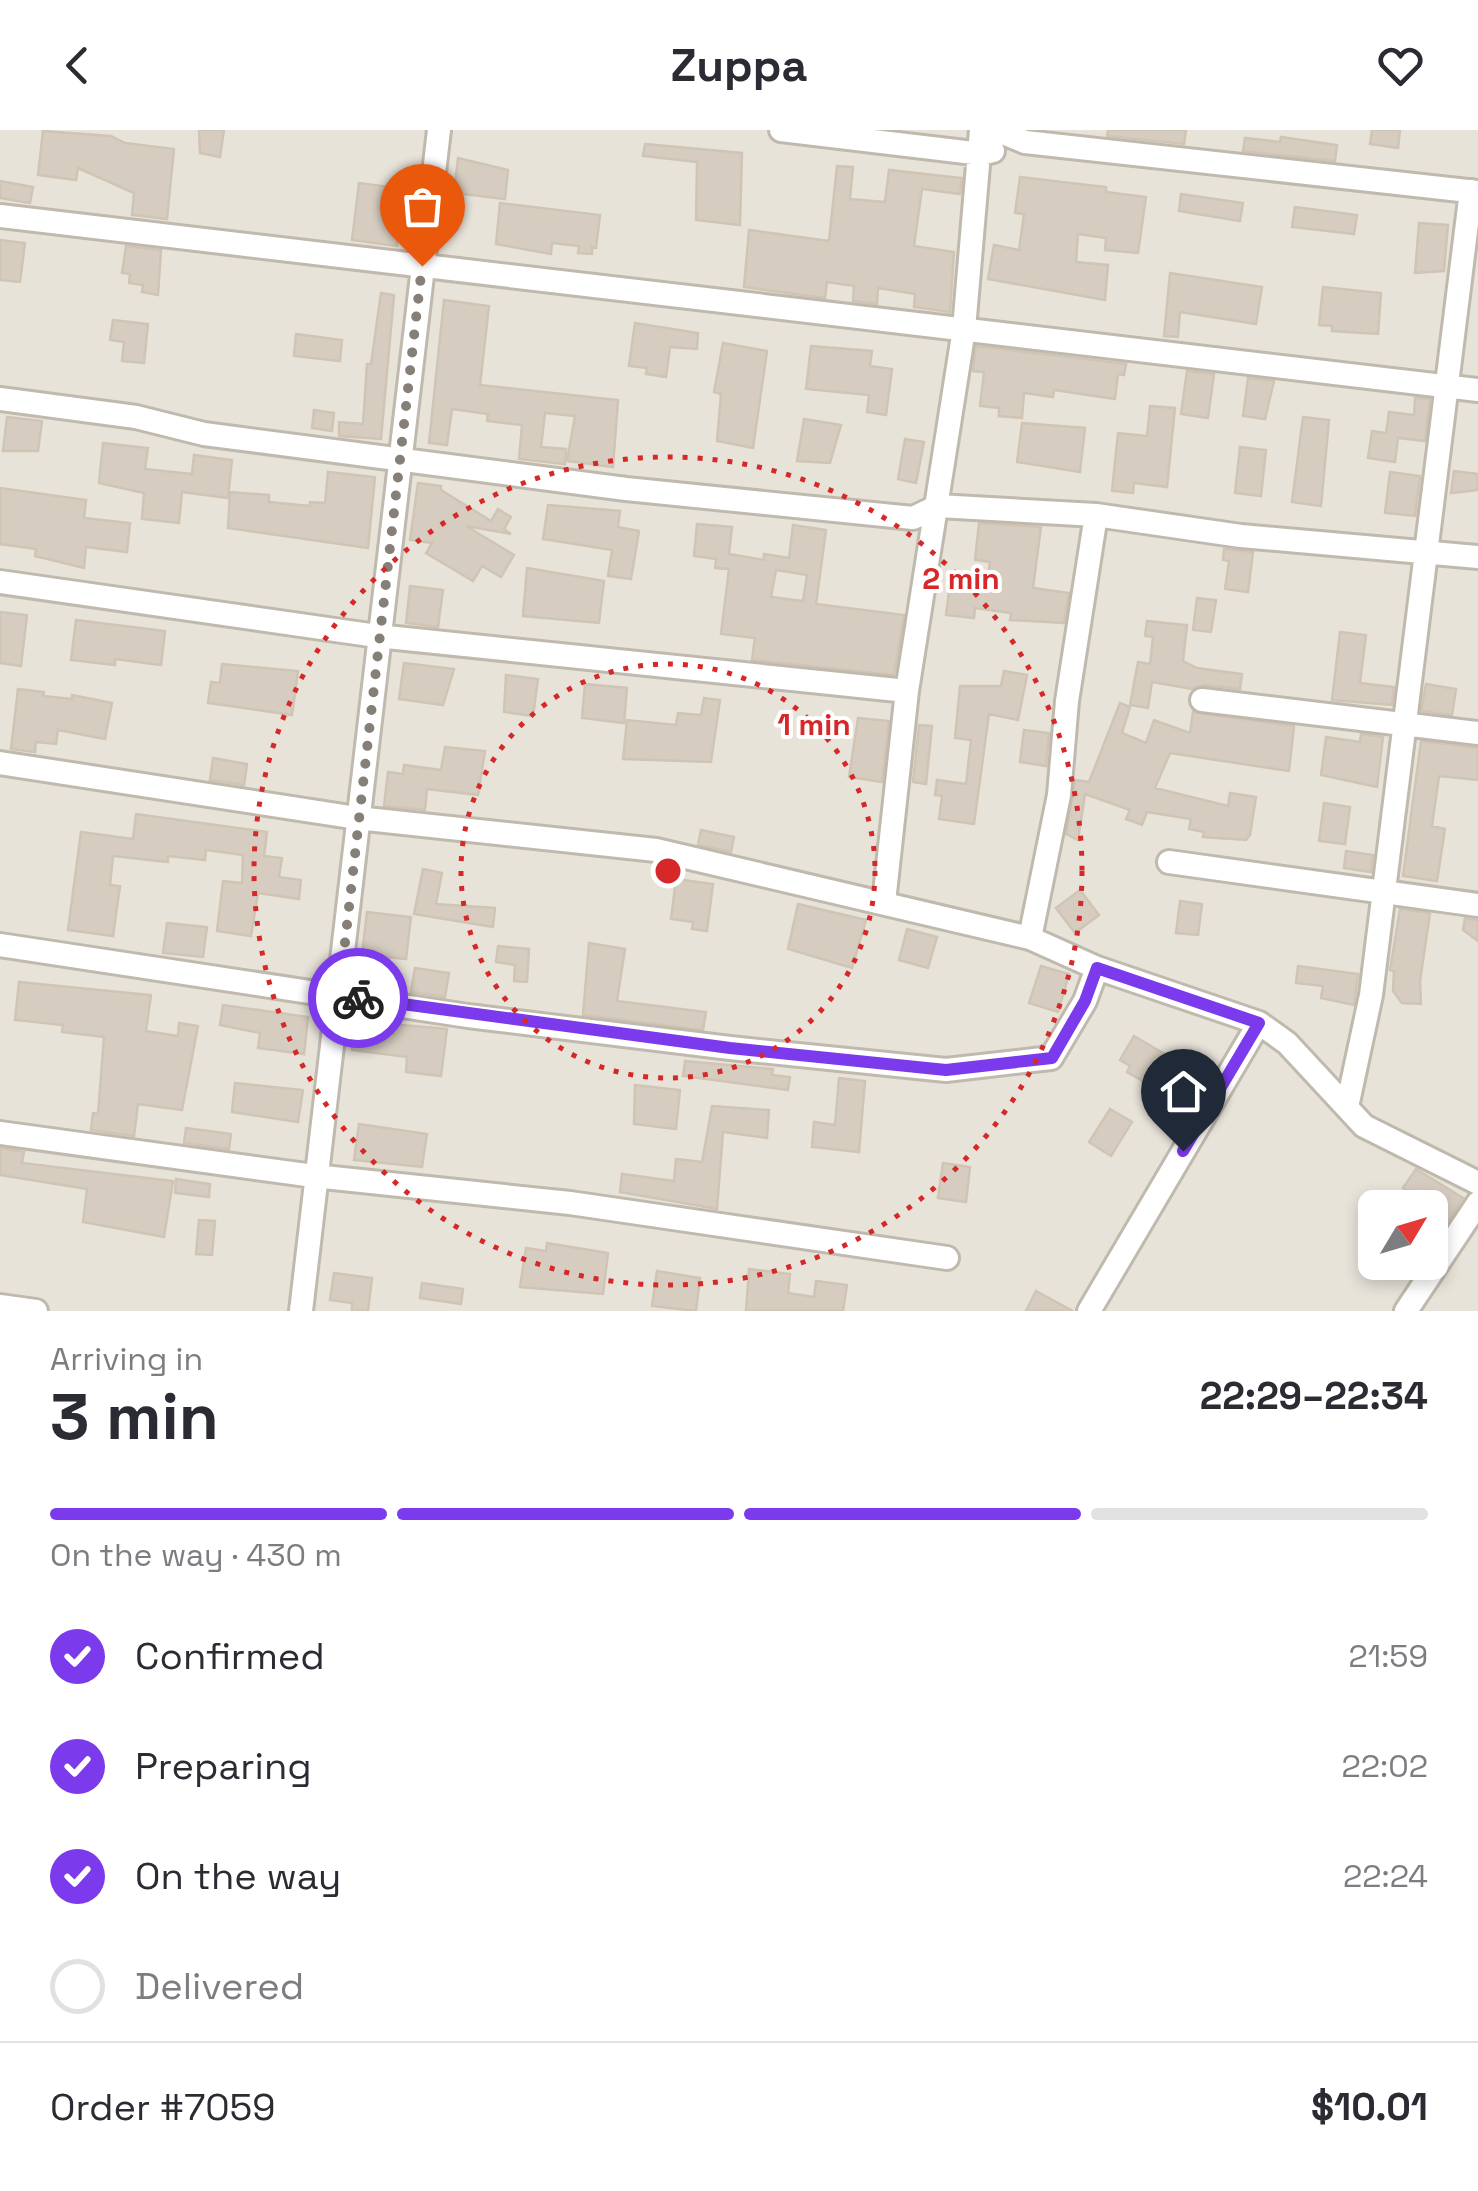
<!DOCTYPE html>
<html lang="en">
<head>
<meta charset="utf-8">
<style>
  body { margin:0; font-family:"Space Grotesk",sans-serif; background:#f2f2f3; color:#2b2b33; height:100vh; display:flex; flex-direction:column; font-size:38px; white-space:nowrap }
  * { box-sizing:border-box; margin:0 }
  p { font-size:32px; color:#7c7c81 }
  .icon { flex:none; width:55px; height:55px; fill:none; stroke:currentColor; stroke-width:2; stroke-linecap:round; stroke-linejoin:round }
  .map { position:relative; height:1181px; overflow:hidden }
  .panel { display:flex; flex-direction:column; background:#fff; flex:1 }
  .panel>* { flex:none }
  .needle { width:65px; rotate:52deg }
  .tools { position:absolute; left:1358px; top:1060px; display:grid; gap:20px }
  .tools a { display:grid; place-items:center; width:90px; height:90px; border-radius:15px; background:#fff; box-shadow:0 5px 15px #0003; font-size:50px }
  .pin { position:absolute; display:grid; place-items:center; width:85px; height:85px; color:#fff; margin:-102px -42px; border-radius:50% 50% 50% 0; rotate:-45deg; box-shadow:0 0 10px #0007 }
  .pin .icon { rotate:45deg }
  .courier { position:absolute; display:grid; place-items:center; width:100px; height:100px; margin:-50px; border:8px solid #7c3aed; border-radius:50%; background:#fff; color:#222; box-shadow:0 2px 12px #0007 }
  .summary em { font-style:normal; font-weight:600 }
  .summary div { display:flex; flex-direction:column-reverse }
  .summary { display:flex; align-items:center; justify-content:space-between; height:170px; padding:0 50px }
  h1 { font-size:65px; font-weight:600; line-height:75px }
  .bar { display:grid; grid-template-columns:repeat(4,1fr); gap:15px 10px; align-content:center; height:120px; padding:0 50px }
  .bar i { height:12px; border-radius:8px; background:#e1e1e2 }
  .bar .selected { background:#7c3aed }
  .bar p { grid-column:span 4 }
  .line { display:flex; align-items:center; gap:25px; padding:0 50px; border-top:2px solid #e1e1e2 }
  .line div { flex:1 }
  ol { padding:0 50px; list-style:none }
  li { display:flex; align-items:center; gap:30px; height:110px }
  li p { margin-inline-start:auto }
  li .icon { padding:10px; border-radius:50%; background:#7c3aed; color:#fff; stroke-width:4 }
  li:last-child { color:#7c7c81 }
  li i { width:55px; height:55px; border:5px solid #e1e1e2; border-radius:50% }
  header { display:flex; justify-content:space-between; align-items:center; height:130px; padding:0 50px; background:#fff; font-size:45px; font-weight:600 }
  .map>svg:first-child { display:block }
</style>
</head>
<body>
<header><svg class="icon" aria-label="back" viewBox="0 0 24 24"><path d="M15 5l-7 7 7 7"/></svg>Zuppa<svg class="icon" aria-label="heart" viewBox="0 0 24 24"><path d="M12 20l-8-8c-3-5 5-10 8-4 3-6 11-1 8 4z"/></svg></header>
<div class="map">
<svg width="1478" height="1181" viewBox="0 0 1478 1181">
  <rect width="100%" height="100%" fill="#f5f1ea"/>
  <path fill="#e8e3d9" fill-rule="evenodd" d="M 0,0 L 1478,0 L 1478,1181 L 0,1181 ZM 1375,1078 L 1430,1078 L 1430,1132 L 1375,1132 Z"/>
  <path fill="#d6cdc0" stroke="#d0c4b4" stroke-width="2.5" fill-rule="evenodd" d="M 199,0 L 224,0 L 220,27 L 200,23 Z
    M 1108,0 L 1186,0 L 1184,14 L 1107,6 Z
    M 1372,0 L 1400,0 L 1398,18 L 1370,14 Z
    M 43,1 L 111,6 L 125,13 L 174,19 L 167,89 L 132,85 L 134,63 L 78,38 L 76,50 L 38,45 Z
    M 1281,7 L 1337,15 L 1335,31 L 1243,21 L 1245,8 L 1280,12 Z
    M 645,14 L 742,23 L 740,95 L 696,90 L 697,32 L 643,26 Z
    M 458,28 L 508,40 L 505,69 L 454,63 Z
    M 837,36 L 853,37 L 850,69 L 885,72 L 889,40 L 962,48 L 960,64 L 922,59 L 914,116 L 954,122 L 950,182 L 914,177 L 915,164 L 878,158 L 877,174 L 853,171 L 854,156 L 827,152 L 825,168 L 744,157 L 749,100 L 829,111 Z
    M 1020,47 L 1106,57 L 1106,62 L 1146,67 L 1138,123 L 1105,120 L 1106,108 L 1078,104 L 1076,132 L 1108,135 L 1105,170 L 988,149 L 994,115 L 1019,120 L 1024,84 L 1015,83 Z
    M 0,51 L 33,57 L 30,73 L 0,68 Z
    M 359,53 L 404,59 L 397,116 L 352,110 Z
    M 1181,64 L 1243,73 L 1240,91 L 1179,81 Z
    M 500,73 L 600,85 L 596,118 L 592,117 L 592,124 L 578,123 L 579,116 L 552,113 L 551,124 L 496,114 Z
    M 1295,77 L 1357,85 L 1354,104 L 1292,97 Z
    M 1419,93 L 1448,95 L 1444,141 L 1415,143 Z
    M 0,110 L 25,113 L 20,152 L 0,150 Z
    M 126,116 L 161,120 L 158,165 L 142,162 L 143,155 L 129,153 L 130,144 L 122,143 Z
    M 1170,143 L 1262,157 L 1256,194 L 1180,182 L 1178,207 L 1164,206 Z
    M 1323,157 L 1381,163 L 1378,204 L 1332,201 L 1332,196 L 1319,195 Z
    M 381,163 L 394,165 L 381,309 L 339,306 L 339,292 L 363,294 L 367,234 L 371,234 Z
    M 444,170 L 489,176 L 480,255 L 618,270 L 613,337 L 567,331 L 575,286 L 545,283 L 541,317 L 566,319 L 565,334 L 519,329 L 522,295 L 487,291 L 488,284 L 452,279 L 447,315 L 429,313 Z
    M 113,190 L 148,194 L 144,233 L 122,231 L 124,212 L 110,210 Z
    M 635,193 L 698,203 L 697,219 L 670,217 L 666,247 L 646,244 L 647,238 L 629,236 Z
    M 296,204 L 342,210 L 340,231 L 294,226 Z
    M 723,213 L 767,221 L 753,318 L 717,311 L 721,264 L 714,262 Z
    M 811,216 L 872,221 L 870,236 L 892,239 L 886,285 L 867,282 L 869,265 L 806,259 Z
    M 976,216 L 1126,234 L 1124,245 L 1118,244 L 1115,269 L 1054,260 L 1053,267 L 1024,263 L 1022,288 L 999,286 L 999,278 L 980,276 L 984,242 L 973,241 Z
    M 1187,241 L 1214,244 L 1208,288 L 1181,284 Z
    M 1248,248 L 1274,251 L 1265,289 L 1243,286 Z
    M 1415,268 L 1430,269 L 1425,311 L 1398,308 L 1395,332 L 1368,328 L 1372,301 L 1386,303 L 1389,282 L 1414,285 Z
    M 1150,276 L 1175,278 L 1167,357 L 1134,353 L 1133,363 L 1112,361 L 1118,303 L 1147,306 Z
    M 314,280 L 334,283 L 332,301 L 312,298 Z
    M 7,287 L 42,291 L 38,321 L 3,321 Z
    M 1303,287 L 1329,290 L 1321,376 L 1292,372 Z
    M 804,289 L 841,295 L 830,333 L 797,331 Z
    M 1022,293 L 1085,298 L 1080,342 L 1017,332 Z
    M 905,309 L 924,312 L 916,353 L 898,349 Z
    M 103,313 L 148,318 L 145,339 L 192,344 L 194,325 L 232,330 L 228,368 L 182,362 L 179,393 L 142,389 L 144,363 L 99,353 Z
    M 1240,317 L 1266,320 L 1261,366 L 1235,363 Z
    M 1454,341 L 1478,344 L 1478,360 L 1451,363 Z
    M 328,342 L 375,347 L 368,418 L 228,398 L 230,362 L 269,365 L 269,372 L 310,376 L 310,372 L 325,373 Z
    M 1390,342 L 1420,346 L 1415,386 L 1385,383 Z
    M 418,353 L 441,356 L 441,360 L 491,391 L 498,379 L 511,387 L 504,399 L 511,404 L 466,396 L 514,425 L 501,447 L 482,436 L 473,451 L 426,423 L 432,413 L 410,410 Z
    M 0,358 L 86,370 L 84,388 L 130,393 L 127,422 L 86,417 L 84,438 L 35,426 L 36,419 L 0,414 Z
    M 548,375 L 620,381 L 618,397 L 639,401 L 631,449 L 608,446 L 612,420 L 543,409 Z
    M 979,393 L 1041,397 L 1033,458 L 1069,463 L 1064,493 L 1010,490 L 1011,483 L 975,478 L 974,488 L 946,485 L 950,454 L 986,458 L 990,432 L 975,430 Z
    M 697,394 L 732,397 L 729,424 L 764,430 L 764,424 L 789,428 L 793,395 L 826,400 L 816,474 L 904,485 L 894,545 L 752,530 L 755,508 L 721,504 L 729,439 L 715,438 L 716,429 L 694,426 ZM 776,440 L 807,445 L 803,471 L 771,467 Z
    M 1224,419 L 1253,422 L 1248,462 L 1225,459 L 1229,431 L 1223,430 Z
    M 527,438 L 604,451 L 599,493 L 523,486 Z
    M 410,456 L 443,460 L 438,497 L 406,493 Z
    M 1197,468 L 1216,470 L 1211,502 L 1193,500 Z
    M 0,482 L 27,485 L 21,536 L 0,533 Z
    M 76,490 L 165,501 L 161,535 L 115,529 L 115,535 L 71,530 Z
    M 1147,491 L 1187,495 L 1183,531 L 1197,538 L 1242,544 L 1240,559 L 1204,555 L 1192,559 L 1152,552 L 1148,578 L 1130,575 L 1138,532 L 1150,534 L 1153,507 L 1145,506 Z
    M 1340,502 L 1366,505 L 1360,553 L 1394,557 L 1392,575 L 1332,570 Z
    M 404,533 L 454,539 L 443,575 L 399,569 Z
    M 222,534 L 298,541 L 292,585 L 208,573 L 211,552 L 220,553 Z
    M 1004,541 L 1027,545 L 1018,590 L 989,584 L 974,694 L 939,689 L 942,666 L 935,665 L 937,650 L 966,654 L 971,610 L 955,608 L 960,556 L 1001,556 Z
    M 506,545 L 538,549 L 533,586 L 504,582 Z
    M 585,554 L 627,558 L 624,593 L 582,588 Z
    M 1426,554 L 1456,559 L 1452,585 L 1421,581 Z
    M 18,559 L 44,562 L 43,566 L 72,569 L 72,565 L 112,573 L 105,609 L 58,600 L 56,614 L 36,612 L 35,622 L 11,619 Z
    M 704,568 L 720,570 L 711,632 L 623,629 L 627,590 L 676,595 L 678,583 L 701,585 Z
    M 1120,573 L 1130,577 L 1122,603 L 1146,613 L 1154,590 L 1190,603 L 1193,582 L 1294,596 L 1289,641 L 1170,623 L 1155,658 L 1228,676 L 1230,663 L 1256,667 L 1250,705 L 1246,710 L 1203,707 L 1204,702 L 1189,699 L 1191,689 L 1147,682 L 1142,695 L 1126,689 L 1130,680 L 1085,664 L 1078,710 L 1066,704 L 1075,650 L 1089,652 Z
    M 858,588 L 889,591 L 882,652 L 849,647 Z
    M 919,595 L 932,596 L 926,654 L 913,652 Z
    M 1024,600 L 1049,603 L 1046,636 L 1020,632 Z
    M 1361,604 L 1383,607 L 1377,657 L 1321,645 L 1326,607 L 1360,612 Z
    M 1421,611 L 1478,618 L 1478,650 L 1439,646 L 1432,696 L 1445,699 L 1437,751 L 1403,746 Z
    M 445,617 L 485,621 L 478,665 L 427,659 L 425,680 L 384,676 L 388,642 L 403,644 L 404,635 L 441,640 Z
    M 213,628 L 247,634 L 244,655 L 210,650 Z
    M 1324,673 L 1350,677 L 1345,714 L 1319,711 Z
    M 136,684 L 267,702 L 264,726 L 282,728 L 279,747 L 301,750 L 299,769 L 258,763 L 251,806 L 217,801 L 223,751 L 242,753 L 243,725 L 206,720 L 205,730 L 168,726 L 168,732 L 113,726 L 110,755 L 120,756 L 113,806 L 68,800 L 81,702 L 133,709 Z
    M 701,700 L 734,707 L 731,722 L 698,715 Z
    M 1346,721 L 1373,725 L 1371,742 L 1344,738 Z
    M 423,739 L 442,743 L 436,774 L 495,778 L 493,797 L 414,784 Z
    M 676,749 L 713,754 L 707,801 L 692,799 L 693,792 L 671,789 Z
    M 1080,760 L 1099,785 L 1075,803 L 1056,778 Z
    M 1180,771 L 1202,774 L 1198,805 L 1176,803 Z
    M 798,774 L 866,790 L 852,838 L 788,819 Z
    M 1400,779 L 1430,783 L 1420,851 L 1421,874 L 1402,873 L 1393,861 L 1394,841 L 1390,840 Z
    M 367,782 L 411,787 L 406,829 L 362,824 Z
    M 1465,788 L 1478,790 L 1478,811 L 1463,800 Z
    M 167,793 L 207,797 L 203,827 L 163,823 Z
    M 907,799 L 937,807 L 928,838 L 899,830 Z
    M 589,813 L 625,819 L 617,871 L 706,882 L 703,900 L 583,885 Z
    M 498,816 L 529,819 L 527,852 L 514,851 L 515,835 L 496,832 Z
    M 1041,836 L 1069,844 L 1058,882 L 1029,873 Z
    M 1298,836 L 1358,844 L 1354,875 L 1321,868 L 1323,856 L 1296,853 Z
    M 415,838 L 449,843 L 445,867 L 411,862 Z
    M 19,852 L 151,865 L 146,901 L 178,906 L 179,893 L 198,896 L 182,980 L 138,974 L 134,1006 L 91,1000 L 93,983 L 98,984 L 104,907 L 62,902 L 63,895 L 15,890 Z
    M 223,875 L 308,887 L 304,924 L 258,918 L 260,903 L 220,895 Z
    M 356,891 L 447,899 L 441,946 L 406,942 L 407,927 L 352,920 Z
    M 1134,906 L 1168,926 L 1151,956 L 1127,942 L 1130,936 L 1120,930 Z
    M 685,931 L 773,939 L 772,945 L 790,947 L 788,960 L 683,946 Z
    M 839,948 L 865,951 L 859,1022 L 812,1017 L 814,992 L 835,995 Z
    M 235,953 L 303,960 L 298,992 L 232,982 Z
    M 635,955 L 680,960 L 676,999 L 634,994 Z
    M 712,976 L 769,980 L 767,1008 L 723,1002 L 717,1079 L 620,1062 L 622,1044 L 674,1051 L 676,1029 L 702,1032 Z
    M 1110,979 L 1132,992 L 1111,1026 L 1089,1012 Z
    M 359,994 L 427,1004 L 422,1037 L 354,1030 Z
    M 186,998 L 231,1004 L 229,1019 L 184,1013 Z
    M 0,1018 L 24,1022 L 22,1033 L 173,1051 L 164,1107 L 83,1092 L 87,1059 L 0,1045 Z
    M 943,1033 L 970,1037 L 966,1072 L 938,1068 Z
    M 1416,1039 L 1463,1068 L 1445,1096 L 1430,1087 L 1430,1078 L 1415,1078 L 1420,1069 L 1403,1058 Z
    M 176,1049 L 210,1054 L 209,1067 L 175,1063 Z
    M 199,1090 L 215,1091 L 212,1125 L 196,1124 Z
    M 547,1113 L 608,1123 L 603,1164 L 520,1157 L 526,1118 L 546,1121 Z
    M 749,1139 L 790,1144 L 788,1163 L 814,1167 L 816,1151 L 847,1155 L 843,1181 L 746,1181 Z
    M 657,1141 L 700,1148 L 696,1181 L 652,1176 Z
    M 334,1143 L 372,1148 L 368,1181 L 352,1181 L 352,1173 L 330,1170 Z
    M 422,1153 L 463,1159 L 461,1174 L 420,1168 Z
    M 1036,1161 L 1073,1181 L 1026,1181 Z"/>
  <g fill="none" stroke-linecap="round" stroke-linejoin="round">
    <g stroke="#c0b9ad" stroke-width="28">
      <path id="minor" d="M 781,0 L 982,24 L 993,21
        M 996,0 L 1025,12 L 1478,62
        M 0,86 L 1478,260
        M 0,269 L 136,287 L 204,304 L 626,359 L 913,388 L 938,376 L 1096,385 L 1241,406 L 1478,427
        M 0,452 L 377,506 L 907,561
        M 1202,570 L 1478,603
        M 0,633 L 357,688 L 656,720 L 1030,808 L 1097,838 L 1259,893 L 1287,913 L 1364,996 L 1478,1053
        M 1169,732 L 1478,775
        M 884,772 L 907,561 L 964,199 L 981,0
        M 1030,808 L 1059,665 L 1067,571 L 1096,385
        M 0,815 L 468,886 L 730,918 L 946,940 L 1051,928 L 1085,871 L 1097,838
        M 1347,977 L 1371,865 L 1471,61
        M 0,1003 L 314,1046 L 570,1073 L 947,1128
        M 0,1176 L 36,1181
        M 301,1181 L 439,0
        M 1089,1181 L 1259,893
        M 1406,1181 L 1478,1073"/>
    </g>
    <use href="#minor" stroke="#fff" stroke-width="22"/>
  </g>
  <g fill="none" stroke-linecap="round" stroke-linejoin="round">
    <path stroke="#857f77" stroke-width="10" stroke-dasharray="0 18" d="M 358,868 L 339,865 L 422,136"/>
    <path stroke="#7c3aed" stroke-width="12" d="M 358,868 L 730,918 L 946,940 L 1052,928 L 1085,871 L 1097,838 L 1259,893 L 1183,1021"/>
  </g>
  <g fill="none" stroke="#d62828" stroke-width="5" stroke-dasharray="5 10">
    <circle cx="668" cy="741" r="207"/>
    <circle cx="668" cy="741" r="414"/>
  </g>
  <circle cx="668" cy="741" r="15" fill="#d62828" stroke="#fff" stroke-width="5"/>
  <g font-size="30" text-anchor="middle" font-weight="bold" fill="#d62828" stroke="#fff" stroke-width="8" stroke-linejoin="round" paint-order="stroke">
    <text x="961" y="459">2 min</text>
    <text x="814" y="605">1 min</text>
  </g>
</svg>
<div class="tools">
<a><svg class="needle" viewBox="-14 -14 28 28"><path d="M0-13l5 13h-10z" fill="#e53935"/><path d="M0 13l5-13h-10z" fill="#7c7c81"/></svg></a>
</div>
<div class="pin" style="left:422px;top:136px;background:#ea580c"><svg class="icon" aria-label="bag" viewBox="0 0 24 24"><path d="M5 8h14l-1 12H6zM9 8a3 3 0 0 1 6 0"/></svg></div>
<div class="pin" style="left:1183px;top:1021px;background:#1f2937"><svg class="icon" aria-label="home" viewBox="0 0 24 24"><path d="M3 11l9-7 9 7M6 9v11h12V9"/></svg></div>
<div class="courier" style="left:358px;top:868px"><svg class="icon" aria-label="bike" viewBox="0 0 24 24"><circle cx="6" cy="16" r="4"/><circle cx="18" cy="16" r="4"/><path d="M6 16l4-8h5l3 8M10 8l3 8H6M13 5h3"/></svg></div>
</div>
<section class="panel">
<div class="summary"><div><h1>3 min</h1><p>Arriving in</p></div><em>22:29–22:34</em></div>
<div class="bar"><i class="selected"></i><i class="selected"></i><i class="selected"></i><i></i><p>On the way · 430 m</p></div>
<ol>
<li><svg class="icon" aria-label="check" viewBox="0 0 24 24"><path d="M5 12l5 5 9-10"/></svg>Confirmed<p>21:59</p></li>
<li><svg class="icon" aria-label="check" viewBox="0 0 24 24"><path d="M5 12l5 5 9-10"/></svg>Preparing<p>22:02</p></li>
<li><svg class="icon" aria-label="check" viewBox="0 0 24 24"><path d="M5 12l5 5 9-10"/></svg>On the way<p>22:24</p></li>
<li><i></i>Delivered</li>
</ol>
<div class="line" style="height:130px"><div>Order #7059</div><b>$10.01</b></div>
</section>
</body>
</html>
